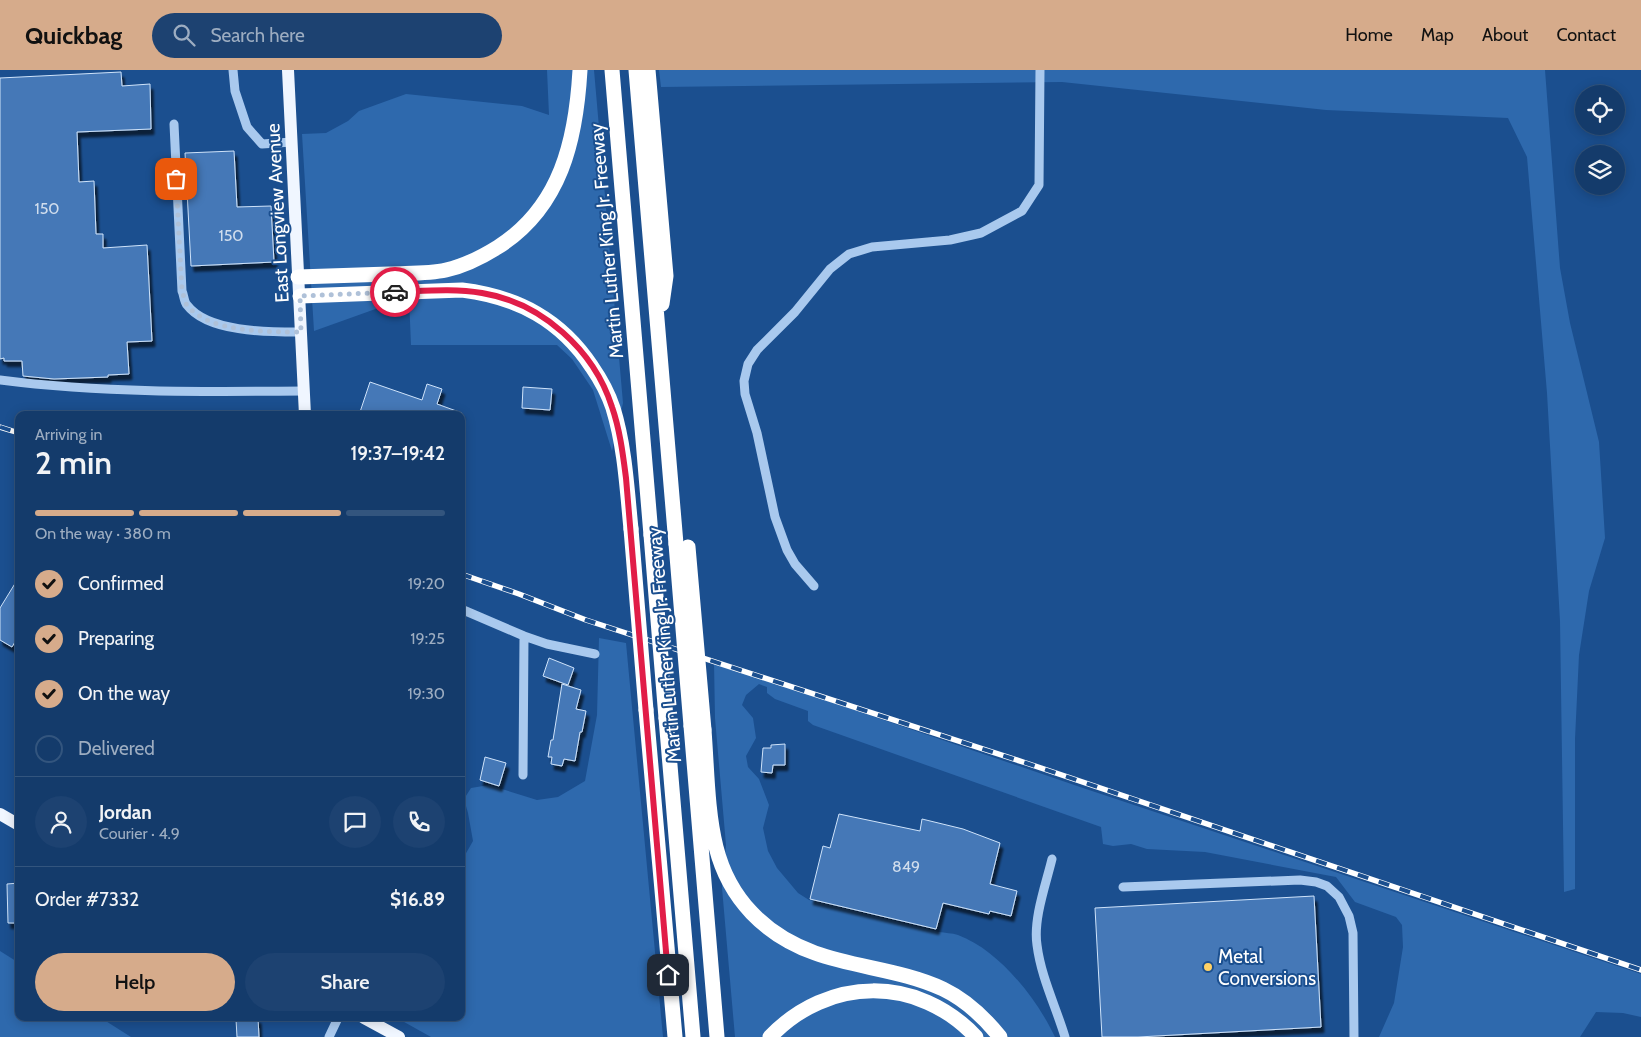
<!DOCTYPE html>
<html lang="en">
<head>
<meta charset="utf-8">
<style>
  body { margin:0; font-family:Cabin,sans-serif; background:#1d4271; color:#f1f3f6; height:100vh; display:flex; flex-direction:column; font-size:19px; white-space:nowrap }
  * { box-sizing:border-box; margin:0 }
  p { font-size:16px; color:#9dadc1 }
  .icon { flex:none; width:28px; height:28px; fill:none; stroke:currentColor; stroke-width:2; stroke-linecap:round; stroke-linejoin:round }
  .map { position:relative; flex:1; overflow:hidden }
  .drawer { position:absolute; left:15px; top:341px; width:450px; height:610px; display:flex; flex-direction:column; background:#143b6b; border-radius:10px; box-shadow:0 2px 12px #0003,0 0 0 1px #33557e }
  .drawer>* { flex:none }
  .buttons { position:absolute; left:1575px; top:15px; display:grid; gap:10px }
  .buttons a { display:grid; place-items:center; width:50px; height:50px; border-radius:50%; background:#143b6b; box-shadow:0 2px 12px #0003,0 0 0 1px #33557e; font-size:25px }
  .pin { position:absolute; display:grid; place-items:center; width:42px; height:42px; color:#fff; margin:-21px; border-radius:10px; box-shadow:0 2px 8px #0006 }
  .courier { position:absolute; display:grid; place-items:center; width:50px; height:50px; margin:-25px; border:4px solid #e11d48; border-radius:50%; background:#fff; color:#222; box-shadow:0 1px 6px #0007 }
  .overview em { font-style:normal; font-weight:600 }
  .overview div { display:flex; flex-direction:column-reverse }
  .overview { display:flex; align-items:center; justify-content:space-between; height:85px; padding:0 20px }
  h1 { font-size:32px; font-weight:600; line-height:38px }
  .bar { display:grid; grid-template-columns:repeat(4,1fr); gap:8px 5px; align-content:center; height:60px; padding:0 20px }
  .bar i { height:6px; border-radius:4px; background:#33557e }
  .bar .on { background:#d6ab8b }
  .bar p { grid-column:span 4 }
  .line { display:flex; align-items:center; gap:12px; padding:0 20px; border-top:1px solid #33557e }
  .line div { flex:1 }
  .round { display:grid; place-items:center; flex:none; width:52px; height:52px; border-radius:26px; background:#1d4271 }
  ol { padding:0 20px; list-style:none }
  li { display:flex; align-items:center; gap:15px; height:55px }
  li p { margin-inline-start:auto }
  li .icon { padding:5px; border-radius:50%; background:#d6ab8b; color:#111; stroke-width:4 }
  li:last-child { color:#9dadc1 }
  li i { width:28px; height:28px; border:2px solid #33557e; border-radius:50% }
  .button { display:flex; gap:10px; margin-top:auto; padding:10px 20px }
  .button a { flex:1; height:58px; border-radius:30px; background:#d6ab8b; color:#111; font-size:20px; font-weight:600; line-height:58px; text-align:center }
  .button a+a { background:#1d4271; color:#f1f3f6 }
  header { display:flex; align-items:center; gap:30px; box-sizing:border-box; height:70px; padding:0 25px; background:#d6ab8b; color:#111 }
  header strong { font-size:24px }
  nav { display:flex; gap:28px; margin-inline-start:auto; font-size:18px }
  .search { width:350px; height:45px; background:#1d4271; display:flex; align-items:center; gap:12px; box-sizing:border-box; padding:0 18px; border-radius:28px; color:#9dadc1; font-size:19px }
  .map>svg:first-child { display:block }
</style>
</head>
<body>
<header>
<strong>Quickbag</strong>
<div class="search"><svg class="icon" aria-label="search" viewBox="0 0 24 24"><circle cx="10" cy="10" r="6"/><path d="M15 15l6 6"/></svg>Search here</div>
<nav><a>Home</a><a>Map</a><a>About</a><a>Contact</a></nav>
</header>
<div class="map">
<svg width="1641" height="967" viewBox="0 0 1641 967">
  <defs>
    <filter id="shadow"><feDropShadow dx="3" dy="5.5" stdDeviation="1" flood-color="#0009"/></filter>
  </defs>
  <rect width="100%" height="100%" fill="#1b4f8f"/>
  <path fill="#2e69ad" d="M 547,0 L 594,0 L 623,333 L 612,381 L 593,320 L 572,289 L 557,275 L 411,275 L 409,227 L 314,261 L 302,64 L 326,63 L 348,51 L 359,41 L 406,24 L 522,36 L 549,45 Z
    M 659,0 L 1545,0 L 1560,198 L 1570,253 L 1599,372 L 1605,468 L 1589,521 L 1579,585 L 1575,669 L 1575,819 L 1564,822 L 1560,551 L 1547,323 L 1527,87 L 1508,48 L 1326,40 L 1062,12 L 661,17 Z
    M 599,568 L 626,573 L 663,967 L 431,967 L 397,948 L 461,948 L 461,792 L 473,771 L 468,743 L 464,729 L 471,718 L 489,715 L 537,730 L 558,727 L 585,711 L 597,645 Z
    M 714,592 L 1083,718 L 1641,904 L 1641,947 L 1623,943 L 1596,942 L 1580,967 L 1379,967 L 1394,933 L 1403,877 L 1402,855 L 1396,847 L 1355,832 L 1336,807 L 1205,782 L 1147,779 L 1131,774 L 1113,776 L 1103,774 L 1101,757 L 813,655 L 808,651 L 808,641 L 775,629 L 767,623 L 767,617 L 759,614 L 746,625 L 742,635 L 753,648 L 756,668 L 746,686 L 748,697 L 759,709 L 769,735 L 763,758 L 768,781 L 777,798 L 798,823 L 809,830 L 939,862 C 945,863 952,863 958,865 C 999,880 1037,929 1055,967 L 735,967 L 722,818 L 726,775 L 715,648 Z
    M 0,881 L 19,893 L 19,948 L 101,948 L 131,967 L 0,967 Z"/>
  <path fill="#4478b7" stroke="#cfe3fa" filter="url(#shadow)" d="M 121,2 L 122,16 L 150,14 L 151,59 L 77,62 L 79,112 L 94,111 L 96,164 L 103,164 L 103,178 L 147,175 L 152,271 L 127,272 L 129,304 L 108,305 L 108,307 L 54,309 L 23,306 L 22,291 L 4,291 L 4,288 L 0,289 L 0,8 Z
    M 234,81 L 237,137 L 271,136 L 274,192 L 191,196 L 185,83 Z
    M 370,312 L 422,330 L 427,314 L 442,319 L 437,334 L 462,343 L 461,345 L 359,345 Z
    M 523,317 L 552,319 L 550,340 L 522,338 Z
    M 19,507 L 19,565 L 12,577 L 0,570 L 0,538 Z
    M 549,588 L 574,598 L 568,615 L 543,606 Z
    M 562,614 L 581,620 L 576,639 L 586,641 L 582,662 L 580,662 L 575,691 L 564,689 L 562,696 L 551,694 L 552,687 L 548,687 L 551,670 L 553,670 Z
    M 785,674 L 785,695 L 773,695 L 772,703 L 761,702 L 763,678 L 771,678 L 771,675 Z
    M 485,687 L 506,693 L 499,716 L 480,710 Z
    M 839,744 L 920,761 L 922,749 L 963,759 L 1000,773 L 990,814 L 1017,821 L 1011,846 L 990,841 L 989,844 L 943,833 L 936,859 L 810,829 L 823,776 L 830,778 Z
    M 19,813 L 19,853 L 8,853 L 7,814 Z
    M 1314,826 L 1321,957 L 1138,967 L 1102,967 L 1095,838 Z
    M 258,948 L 259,967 L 237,967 L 236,949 Z"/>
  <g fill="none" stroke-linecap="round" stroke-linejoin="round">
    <path stroke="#a9c9ee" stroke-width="9" d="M 233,0 L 235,21 L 247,57 L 262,74 L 292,72
      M 174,54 L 182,221 C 184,225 184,232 187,235 C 208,263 271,262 301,262
      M 0,310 C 101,323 203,322 304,321
      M 814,516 L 795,494 L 787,480 L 775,447 L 757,363 L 745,324 L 744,311 L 748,294 L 757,280 L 795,242 L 830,199 L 849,184 L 872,177 L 950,170 L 981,163 L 1022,141 L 1039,115 L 1040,0
      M 461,539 L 524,566 L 547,574 L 595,584
      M 523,705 L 524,566
      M 1052,789 C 1046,814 1033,849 1037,875 C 1041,907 1056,937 1065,967
      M 1123,817 L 1300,810 L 1316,812 L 1327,816 L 1339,827 L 1349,846 L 1353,863 L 1354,967
      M 329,967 L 338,948"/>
    <path stroke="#f0f6ff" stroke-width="12" d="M 288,0 L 305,345
      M 0,744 L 19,755
      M 364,948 L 399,967"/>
    <path stroke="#fff" stroke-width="15" d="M 612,0 L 651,465
      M 636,0 L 676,474
      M 648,0 L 666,206 L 662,234
      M 298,207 C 329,206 359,205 389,204 C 408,203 428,204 446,200 C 464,196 482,187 498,177 C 561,137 576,70 580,0
      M 300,226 L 462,220 C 518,227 561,250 592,297 C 601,310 608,323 613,338 C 625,377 627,419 631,459
      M 646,640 L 675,967
      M 666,648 L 693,967
      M 691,656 L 717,967
      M 704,660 C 707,698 707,741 716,777 C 729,829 765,865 815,883 C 857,898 902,900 943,919 C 966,930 984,947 1000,967
      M 770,967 C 828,906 918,905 976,967"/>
    <g stroke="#fff" stroke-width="5.5">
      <path id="rail" d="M 0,357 L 19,363
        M 461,504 L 519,524 L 586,550 L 1026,693 L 1641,900"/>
    </g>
    <use href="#rail" stroke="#1b4f8f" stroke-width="4" stroke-dasharray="11" stroke-linecap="butt"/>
    <path stroke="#fff" stroke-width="15" d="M 631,459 L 646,640
      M 651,465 L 666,648
      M 676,474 L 691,656
      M 688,477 L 704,660"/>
  </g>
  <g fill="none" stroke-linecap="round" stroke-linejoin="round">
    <path stroke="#afc1d8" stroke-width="5" stroke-dasharray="0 9" d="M 176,109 L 182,221 C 184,225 184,232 187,235 C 208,263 271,262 301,262 L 300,226 L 395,222"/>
    <path stroke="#e11d48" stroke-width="6" d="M 395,222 C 424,221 454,218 482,223 C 542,233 594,280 612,337 C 620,360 623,385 626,408 L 668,905"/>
  </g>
  <circle fill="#ffd166" stroke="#1b4f8f" stroke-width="2" cx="1208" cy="897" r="5"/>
  <g text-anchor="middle" stroke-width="4" stroke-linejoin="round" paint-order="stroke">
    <g font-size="16" fill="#d0dded">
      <text x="47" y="144">150</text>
      <text x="231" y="171">150</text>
      <text x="906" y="802">849</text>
    </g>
    <g font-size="19" fill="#fff" stroke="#1b4f8f">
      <text transform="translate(277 143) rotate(-93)" y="7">East Longview Avenue</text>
      <text transform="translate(606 171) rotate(-95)" y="7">Martin Luther King Jr. Freeway</text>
      <text transform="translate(664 575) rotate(-95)" y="7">Martin Luther King Jr. Freeway</text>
    </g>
    <g font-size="19" fill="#fff" stroke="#1b4f8f" text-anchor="start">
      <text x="1218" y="893">Metal<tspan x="1218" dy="22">Conversions</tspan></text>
    </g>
  </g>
</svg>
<div class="buttons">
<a><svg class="icon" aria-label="locate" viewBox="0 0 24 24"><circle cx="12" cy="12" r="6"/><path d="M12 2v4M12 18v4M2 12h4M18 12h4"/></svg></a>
<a><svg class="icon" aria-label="layers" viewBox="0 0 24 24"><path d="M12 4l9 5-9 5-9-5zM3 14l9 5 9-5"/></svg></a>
</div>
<div class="pin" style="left:176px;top:109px;background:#ea580c"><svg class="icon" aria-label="bag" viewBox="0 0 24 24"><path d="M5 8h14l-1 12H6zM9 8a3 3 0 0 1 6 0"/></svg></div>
<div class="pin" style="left:668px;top:905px;background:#1f2937"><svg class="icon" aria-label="home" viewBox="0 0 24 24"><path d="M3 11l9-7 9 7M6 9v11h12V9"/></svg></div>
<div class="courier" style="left:395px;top:222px"><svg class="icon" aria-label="car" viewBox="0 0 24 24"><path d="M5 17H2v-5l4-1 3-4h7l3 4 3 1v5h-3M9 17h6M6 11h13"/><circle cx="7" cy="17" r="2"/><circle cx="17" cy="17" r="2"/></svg></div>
<section class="drawer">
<div class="overview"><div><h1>2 min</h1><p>Arriving in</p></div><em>19:37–19:42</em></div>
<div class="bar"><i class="on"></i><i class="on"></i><i class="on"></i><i></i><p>On the way · 380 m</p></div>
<ol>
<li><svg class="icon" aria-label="check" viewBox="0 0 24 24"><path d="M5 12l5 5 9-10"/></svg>Confirmed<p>19:20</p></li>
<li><svg class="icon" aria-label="check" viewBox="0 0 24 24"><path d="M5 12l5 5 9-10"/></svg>Preparing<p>19:25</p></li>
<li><svg class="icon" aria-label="check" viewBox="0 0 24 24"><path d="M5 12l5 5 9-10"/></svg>On the way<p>19:30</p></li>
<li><i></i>Delivered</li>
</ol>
<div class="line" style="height:90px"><a class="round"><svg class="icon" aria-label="person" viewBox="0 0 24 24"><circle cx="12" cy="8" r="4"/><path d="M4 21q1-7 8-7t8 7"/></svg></a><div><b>Jordan</b><p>Courier · 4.9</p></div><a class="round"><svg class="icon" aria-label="chat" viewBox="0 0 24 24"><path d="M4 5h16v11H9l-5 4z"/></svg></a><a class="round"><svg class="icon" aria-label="phone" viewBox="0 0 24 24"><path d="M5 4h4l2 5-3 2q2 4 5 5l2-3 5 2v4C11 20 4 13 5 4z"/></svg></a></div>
<div class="line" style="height:65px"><div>Order #7332</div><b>$16.89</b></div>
<div class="button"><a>Help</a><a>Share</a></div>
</section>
</div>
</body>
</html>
